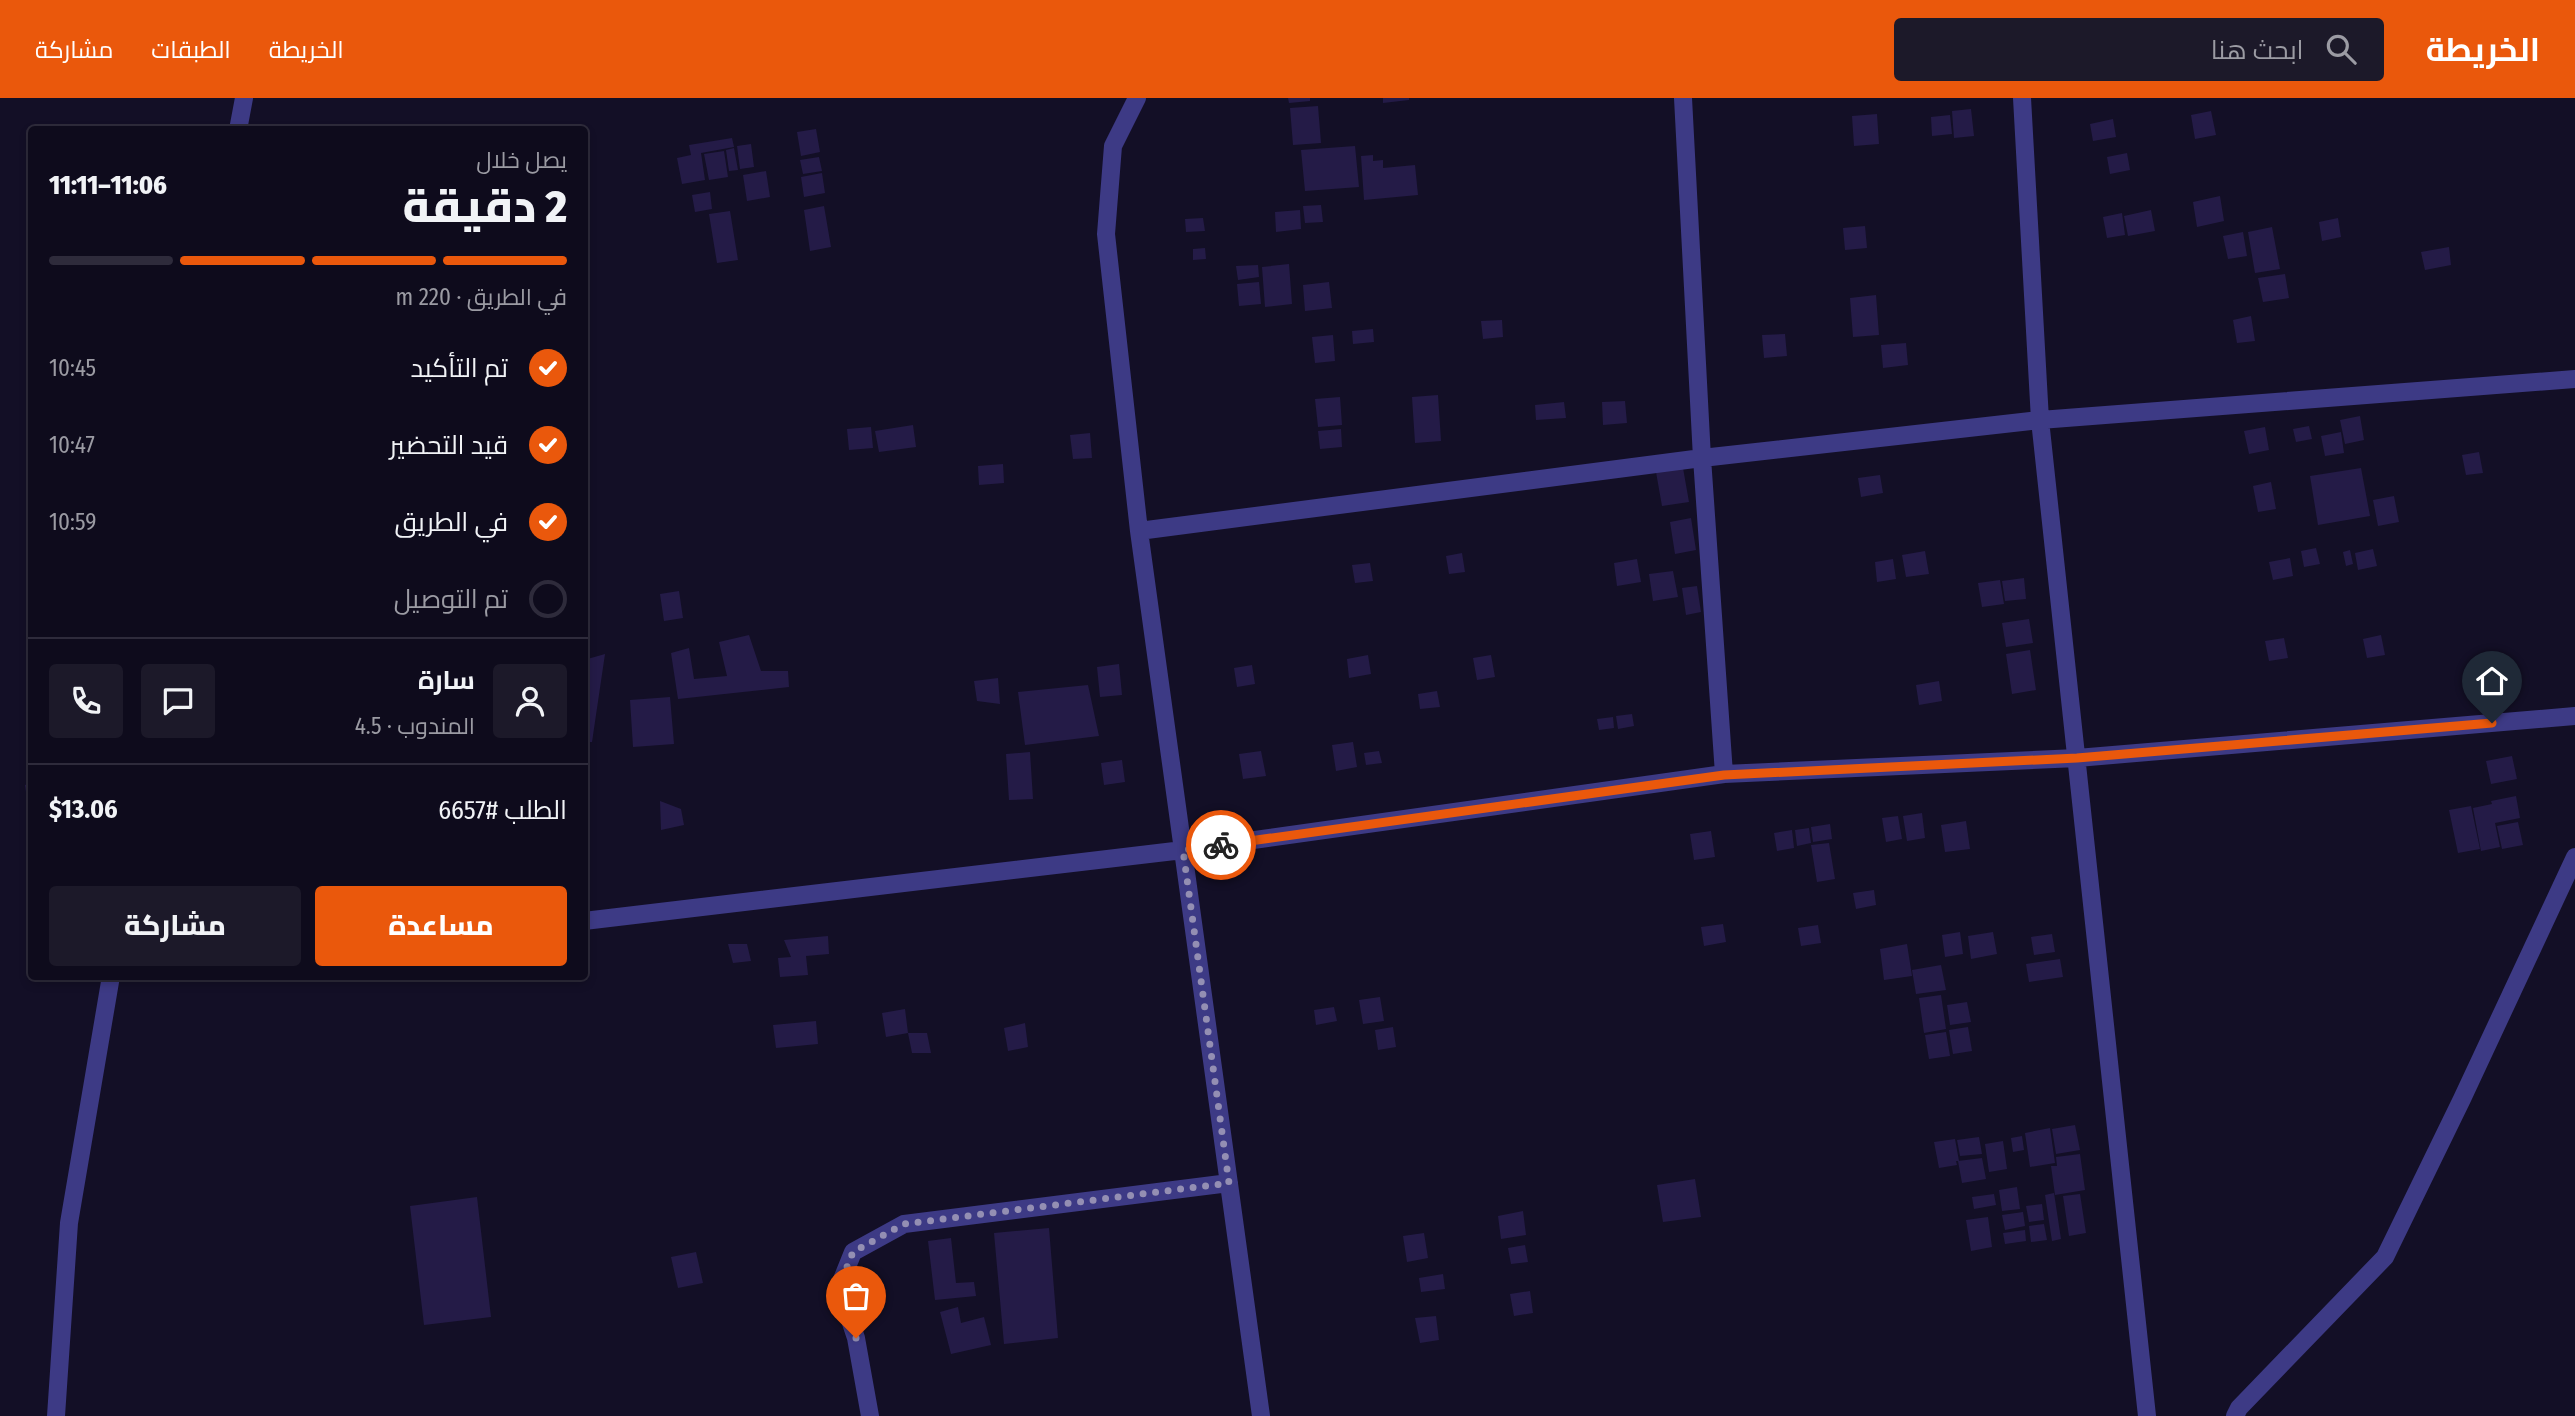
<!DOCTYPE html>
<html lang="ar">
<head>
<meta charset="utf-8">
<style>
  body { margin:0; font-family:"Fira Sans Condensed",Cairo,sans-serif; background:#1c1929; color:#f1f3f6; direction:rtl; height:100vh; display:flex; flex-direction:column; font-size:26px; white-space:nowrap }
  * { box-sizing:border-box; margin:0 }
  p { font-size:23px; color:#9b9ba3 }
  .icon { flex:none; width:38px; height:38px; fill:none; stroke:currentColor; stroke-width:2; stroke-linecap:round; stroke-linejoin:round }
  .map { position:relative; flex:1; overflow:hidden; direction:ltr }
  .drawer { position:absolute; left:28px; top:28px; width:560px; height:854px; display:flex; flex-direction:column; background:#0e0b1c; border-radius:7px; box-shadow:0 4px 10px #0003,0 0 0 2px #2e2b3b; direction:rtl }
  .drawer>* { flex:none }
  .pin { position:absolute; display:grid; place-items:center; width:60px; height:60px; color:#fff; margin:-72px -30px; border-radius:50% 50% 50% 0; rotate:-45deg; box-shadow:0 0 7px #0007 }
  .pin .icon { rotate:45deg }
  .courier { position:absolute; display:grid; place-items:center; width:70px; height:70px; margin:-35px; border:5px solid #ea580c; border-radius:50%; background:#fff; color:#222; box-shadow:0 2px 9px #0007 }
  .head em { font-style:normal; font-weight:800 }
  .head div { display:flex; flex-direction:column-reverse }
  .head { display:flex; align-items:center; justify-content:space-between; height:119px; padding:0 21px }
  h1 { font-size:46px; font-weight:800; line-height:52px }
  .bar { display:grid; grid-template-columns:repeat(4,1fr); gap:10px 7px; align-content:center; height:84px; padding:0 21px }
  .bar i { height:9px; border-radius:5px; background:#2e2b3b }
  .bar .on { background:#ea580c }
  .bar p { grid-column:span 4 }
  .line { display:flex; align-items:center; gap:18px; padding:0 21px; border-top:2px solid #2e2b3b }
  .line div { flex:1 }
  .round { display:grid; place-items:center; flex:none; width:74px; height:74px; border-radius:7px; background:#1c1929 }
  ol { padding:0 21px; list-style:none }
  li { display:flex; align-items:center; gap:21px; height:77px }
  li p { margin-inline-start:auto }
  li .icon { padding:7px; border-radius:50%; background:#ea580c; color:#fff; stroke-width:4 }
  li:last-child { color:#9b9ba3 }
  li i { width:38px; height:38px; border:4px solid #2e2b3b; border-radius:50% }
  .button { display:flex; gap:14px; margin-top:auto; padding:14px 21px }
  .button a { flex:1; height:80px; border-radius:7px; background:#ea580c; color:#fff; font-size:28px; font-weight:800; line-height:80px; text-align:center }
  .button a+a { background:#1c1929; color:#f1f3f6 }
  header { display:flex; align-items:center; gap:42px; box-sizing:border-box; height:98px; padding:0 35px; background:#ea580c; color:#fff }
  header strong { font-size:33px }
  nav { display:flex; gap:38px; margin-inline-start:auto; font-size:24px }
  .search { width:490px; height:63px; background:#1c1929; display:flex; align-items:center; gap:18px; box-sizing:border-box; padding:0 24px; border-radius:7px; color:#9b9ba3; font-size:26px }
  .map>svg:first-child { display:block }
</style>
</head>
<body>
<header>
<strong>الخريطة</strong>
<div class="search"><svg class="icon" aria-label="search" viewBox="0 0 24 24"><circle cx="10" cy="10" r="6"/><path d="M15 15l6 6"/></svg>ابحث هنا</div>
<nav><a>الخريطة</a><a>الطبقات</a><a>مشاركة</a></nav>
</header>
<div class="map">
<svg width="2575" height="1318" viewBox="0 0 2575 1318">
  <rect width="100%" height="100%" fill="#130f26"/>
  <path fill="#241b47" d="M 1288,0 L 1310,0 L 1310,3 L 1289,5 Z
    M 1383,0 L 1409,0 L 1409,2 L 1383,5 Z
    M 1318,8 L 1321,45 L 1293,47 L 1290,10 Z
    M 1971,11 L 1974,38 L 1954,40 L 1952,13 Z
    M 2211,13 L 2216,37 L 2195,41 L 2191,17 Z
    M 1877,16 L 1879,46 L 1854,48 L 1852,18 Z
    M 1950,17 L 1952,36 L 1932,38 L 1931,19 Z
    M 2113,21 L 2116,39 L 2093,43 L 2090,26 Z
    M 816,31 L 820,54 L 801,58 L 797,34 Z
    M 732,40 L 734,49 L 701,55 L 705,82 L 682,86 L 677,60 L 691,57 L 689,47 Z
    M 751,46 L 754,69 L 740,71 L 737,48 Z
    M 1355,48 L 1359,89 L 1305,93 L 1301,52 Z
    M 734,50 L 738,72 L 729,73 L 726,52 Z
    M 724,53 L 728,79 L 709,82 L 704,56 Z
    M 2127,55 L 2130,72 L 2110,76 L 2107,59 Z
    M 1373,57 L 1373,63 L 1383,62 L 1383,70 L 1415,67 L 1418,97 L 1364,102 L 1361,58 Z
    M 819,59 L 822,73 L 803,76 L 800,62 Z
    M 766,73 L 770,99 L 747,103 L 743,77 Z
    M 822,75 L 825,95 L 804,99 L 801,79 Z
    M 710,94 L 712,111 L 695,114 L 692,97 Z
    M 2220,98 L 2224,123 L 2197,129 L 2193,104 Z
    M 1321,107 L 1323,124 L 1305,125 L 1303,108 Z
    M 824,108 L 831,149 L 810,153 L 804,112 Z
    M 1300,112 L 1301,131 L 1276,134 L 1275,114 Z
    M 2151,112 L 2155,133 L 2128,138 L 2124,118 Z
    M 730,113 L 738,162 L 717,165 L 709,116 Z
    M 2122,115 L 2125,137 L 2107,140 L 2103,119 Z
    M 1203,120 L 1205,133 L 1186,134 L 1185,121 Z
    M 2338,120 L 2341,139 L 2322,143 L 2319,124 Z
    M 1865,128 L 1867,150 L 1845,152 L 1843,130 Z
    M 2272,129 L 2280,171 L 2255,175 L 2248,134 Z
    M 2243,134 L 2247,158 L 2228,161 L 2223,138 Z
    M 2449,149 L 2451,167 L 2425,172 L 2421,154 Z
    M 1205,150 L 1206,161 L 1193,162 L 1193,151 Z
    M 1289,166 L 1292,206 L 1265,209 L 1262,169 Z
    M 1258,167 L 1259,179 L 1238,182 L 1236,168 Z
    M 2285,176 L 2289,200 L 2263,204 L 2258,180 Z
    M 1259,184 L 1261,206 L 1239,208 L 1237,186 Z
    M 1329,184 L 1332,210 L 1305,213 L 1303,187 Z
    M 1876,197 L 1879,237 L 1853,239 L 1850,200 Z
    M 2251,218 L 2255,243 L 2237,245 L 2233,222 Z
    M 1502,222 L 1503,239 L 1483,241 L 1481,223 Z
    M 1373,231 L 1374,244 L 1353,246 L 1352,233 Z
    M 1785,236 L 1787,258 L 1764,260 L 1762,237 Z
    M 1333,237 L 1335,263 L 1315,265 L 1312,239 Z
    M 1906,245 L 1908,267 L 1883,270 L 1881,247 Z
    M 1438,297 L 1441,343 L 1415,345 L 1412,299 Z
    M 1340,299 L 1342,327 L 1318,329 L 1315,301 Z
    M 1625,303 L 1627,325 L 1603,327 L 1602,304 Z
    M 1564,304 L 1566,320 L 1536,322 L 1535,307 Z
    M 2360,318 L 2364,342 L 2345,346 L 2340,322 Z
    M 913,327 L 916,349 L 879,354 L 875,333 Z
    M 2309,328 L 2312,341 L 2296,344 L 2293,331 Z
    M 871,329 L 873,350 L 849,352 L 847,331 Z
    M 2265,329 L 2269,352 L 2249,356 L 2244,333 Z
    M 1341,331 L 1342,349 L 1320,351 L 1318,333 Z
    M 2341,334 L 2344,355 L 2325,358 L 2321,338 Z
    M 1090,335 L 1092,360 L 1073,361 L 1070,337 Z
    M 2479,354 L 2483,375 L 2466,377 L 2462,357 Z
    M 1003,366 L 1004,385 L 979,387 L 978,368 Z
    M 1683,370 L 1689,404 L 1662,408 L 1656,374 Z
    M 2361,370 L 2370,418 L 2318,427 L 2310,378 Z
    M 1880,377 L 1883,395 L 1861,399 L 1858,380 Z
    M 2271,384 L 2276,411 L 2258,414 L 2253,388 Z
    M 2394,398 L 2399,424 L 2378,428 L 2373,402 Z
    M 1691,420 L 1696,452 L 1675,456 L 1670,424 Z
    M 2316,450 L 2320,466 L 2304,469 L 2301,453 Z
    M 2373,451 L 2377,468 L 2358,472 L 2355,455 Z
    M 2350,452 L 2353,466 L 2346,468 L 2343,454 Z
    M 1925,453 L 1929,476 L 1906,479 L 1902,457 Z
    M 1462,455 L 1465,474 L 1449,476 L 1446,458 Z
    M 2290,460 L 2293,478 L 2273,482 L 2269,464 Z
    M 1637,461 L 1641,484 L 1617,488 L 1614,465 Z
    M 1893,461 L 1896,481 L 1877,484 L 1875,464 Z
    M 1370,465 L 1373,483 L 1355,485 L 1352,467 Z
    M 1673,473 L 1678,499 L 1653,503 L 1649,476 Z
    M 2024,480 L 2026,501 L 2005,503 L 2002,483 Z
    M 2000,482 L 2004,506 L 1982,509 L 1978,485 Z
    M 1697,488 L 1701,514 L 1686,517 L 1682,490 Z
    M 679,493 L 683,520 L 664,523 L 660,496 Z
    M 2029,521 L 2033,545 L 2006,549 L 2002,525 Z
    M 749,537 L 761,573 L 788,573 L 789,589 L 678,601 L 671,555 L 689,550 L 694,581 L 727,578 L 719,544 Z
    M 2381,537 L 2385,557 L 2367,560 L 2363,541 Z
    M 2284,540 L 2288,560 L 2269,563 L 2265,543 Z
    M 2030,552 L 2036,592 L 2012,596 L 2006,556 Z
    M 605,556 L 592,644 L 584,644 L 584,562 Z
    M 1368,557 L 1371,576 L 1349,580 L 1347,561 Z
    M 1491,557 L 1495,579 L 1477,582 L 1473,560 Z
    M 1119,566 L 1122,597 L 1100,599 L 1097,569 Z
    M 1252,567 L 1255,586 L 1237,589 L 1234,570 Z
    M 998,580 L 1000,606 L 977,603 L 974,583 Z
    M 1939,583 L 1942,603 L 1919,607 L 1916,587 Z
    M 1088,587 L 1099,638 L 1025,647 L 1018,594 Z
    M 1437,593 L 1440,609 L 1420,611 L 1418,596 Z
    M 670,599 L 674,646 L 633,649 L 630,602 Z
    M 1632,616 L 1634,628 L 1618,631 L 1616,618 Z
    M 1613,619 L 1614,630 L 1599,632 L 1597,621 Z
    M 1353,644 L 1357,669 L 1336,673 L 1332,647 Z
    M 1261,653 L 1266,678 L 1243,681 L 1239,656 Z
    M 1379,653 L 1382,665 L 1366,667 L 1364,655 Z
    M 1030,654 L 1033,701 L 1009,702 L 1006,656 Z
    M 2512,658 L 2517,681 L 2491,686 L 2486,663 Z
    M 1122,662 L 1125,684 L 1104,687 L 1101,665 Z
    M 32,685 L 32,714 L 29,715 L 25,687 Z
    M 2516,698 L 2520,720 L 2495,725 L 2500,749 L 2481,753 L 2473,710 L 2492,706 L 2491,703 Z
    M 660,703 L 681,711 L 684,727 L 661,732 Z
    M 2471,708 L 2480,751 L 2458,755 L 2449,712 Z
    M 1922,715 L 1925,740 L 1907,743 L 1903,718 Z
    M 1898,718 L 1902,741 L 1886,744 L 1882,720 Z
    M 1966,723 L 1970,751 L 1945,754 L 1941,727 Z
    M 2518,724 L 2523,747 L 2502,751 L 2497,728 Z
    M 1830,726 L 1832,741 L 1813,744 L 1811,729 Z
    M 1809,730 L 1811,745 L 1797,748 L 1795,732 Z
    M 1792,732 L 1794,750 L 1777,753 L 1774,735 Z
    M 1711,733 L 1715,759 L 1694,762 L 1690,736 Z
    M 1829,745 L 1835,781 L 1817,784 L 1811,747 Z
    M 1874,792 L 1876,807 L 1856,811 L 1853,795 Z
    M 1723,826 L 1726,844 L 1704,848 L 1701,829 Z
    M 1818,827 L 1821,845 L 1801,848 L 1798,830 Z
    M 1960,834 L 1963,856 L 1945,859 L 1942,837 Z
    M 1993,834 L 1997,856 L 1971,861 L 1968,838 Z
    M 2052,836 L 2055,854 L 2034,857 L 2031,839 Z
    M 828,838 L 829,856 L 806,858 L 808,877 L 780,879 L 778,860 L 791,859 L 784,842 Z
    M 728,846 L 747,846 L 751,863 L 733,865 Z
    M 1907,846 L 1912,878 L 1884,882 L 1880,851 Z
    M 2060,861 L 2063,879 L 2029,884 L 2026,866 Z
    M 1941,867 L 1946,892 L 1916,896 L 1912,872 Z
    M 1941,897 L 1946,931 L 1924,935 L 1919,900 Z
    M 1380,899 L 1384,923 L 1363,926 L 1359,902 Z
    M 1967,904 L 1971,924 L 1950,927 L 1947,907 Z
    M 1334,909 L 1337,923 L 1316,927 L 1314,912 Z
    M 905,911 L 908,935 L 886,939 L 882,915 Z
    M 816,923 L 818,946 L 776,950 L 773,927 Z
    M 1025,925 L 1028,949 L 1008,953 L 1004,930 Z
    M 1393,929 L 1396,949 L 1378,952 L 1375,932 Z
    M 1968,929 L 1972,953 L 1953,956 L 1949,932 Z
    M 1946,934 L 1950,958 L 1929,961 L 1925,937 Z
    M 908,935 L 927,935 L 931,955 L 912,955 Z
    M 2075,1027 L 2080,1052 L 2056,1056 L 2052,1031 Z
    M 2050,1030 L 2055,1065 L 2030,1069 L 2025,1035 Z
    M 2022,1038 L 2024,1052 L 2013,1054 L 2011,1040 Z
    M 1979,1039 L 1982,1056 L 1960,1058 L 1957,1042 Z
    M 1955,1041 L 1959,1063 L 1956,1063 L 1957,1067 L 1939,1070 L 1934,1044 Z
    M 2003,1043 L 2007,1071 L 1989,1074 L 1985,1046 Z
    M 2080,1056 L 2085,1092 L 2055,1097 L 2051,1068 L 2057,1068 L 2056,1059 Z
    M 1982,1060 L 1986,1081 L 1962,1085 L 1958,1063 Z
    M 1695,1081 L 1701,1119 L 1663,1124 L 1657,1087 Z
    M 2017,1089 L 2020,1111 L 2002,1113 L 1999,1092 Z
    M 2054,1095 L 2061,1141 L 2052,1143 L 2045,1097 Z
    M 1994,1096 L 1996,1107 L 1974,1111 L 1972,1099 Z
    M 2080,1096 L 2086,1135 L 2069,1138 L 2063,1098 Z
    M 477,1099 L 491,1219 L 424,1227 L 410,1108 Z
    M 2042,1106 L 2044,1122 L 2029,1124 L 2026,1108 Z
    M 1523,1113 L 1526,1137 L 1501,1141 L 1498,1118 Z
    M 2023,1114 L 2025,1128 L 2005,1132 L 2002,1117 Z
    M 1988,1119 L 1992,1149 L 1971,1153 L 1966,1122 Z
    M 2044,1126 L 2047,1142 L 2031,1144 L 2029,1128 Z
    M 1049,1130 L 1058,1240 L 1004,1246 L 994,1135 Z
    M 2025,1132 L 2026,1143 L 2005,1146 L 2003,1135 Z
    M 1424,1135 L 1428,1160 L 1407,1164 L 1403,1138 Z
    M 951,1140 L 956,1185 L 974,1184 L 976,1198 L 935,1202 L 928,1143 Z
    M 1525,1147 L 1528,1164 L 1511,1166 L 1508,1150 Z
    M 696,1154 L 703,1185 L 678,1190 L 671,1159 Z
    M 1443,1176 L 1445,1191 L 1421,1194 L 1419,1180 Z
    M 1530,1193 L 1533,1215 L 1514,1218 L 1510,1196 Z
    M 958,1209 L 961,1225 L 984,1219 L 991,1247 L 951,1256 L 940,1214 Z
    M 1436,1218 L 1439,1242 L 1420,1245 L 1415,1220 Z"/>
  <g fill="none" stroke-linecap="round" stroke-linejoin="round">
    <path stroke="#3d3a85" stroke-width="18" d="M 1137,0 L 1113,48 L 1106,136 L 1139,433 L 1261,1318
      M 1683,0 L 1702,360 L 1724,676
      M 2022,0 L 2040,322 L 2147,1318
      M 238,32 L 244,0
      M 1139,433 L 1702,360 L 2040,322 L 2575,281
      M 584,823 L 1183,752 L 1724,676 L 2077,660 L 2575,618
      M 56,1318 L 69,1125 L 111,878
      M 870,1318 L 856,1240 L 839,1189 L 853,1154 L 904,1126 L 1229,1085
      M 2235,1318 L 2239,1310 L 2385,1159 L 2462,1001 L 2575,759"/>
  </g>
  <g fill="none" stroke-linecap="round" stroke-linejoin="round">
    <path stroke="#948fb3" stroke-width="7" stroke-dasharray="0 12.6" d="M 856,1240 L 839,1189 L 853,1154 L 904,1126 L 1229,1085 L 1183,752 L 1221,747"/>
    <path stroke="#ea580c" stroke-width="9" d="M 1221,747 L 1724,677 L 2077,660 L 2492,625"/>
  </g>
</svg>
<div class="pin" style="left:856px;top:1240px;background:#ea580c"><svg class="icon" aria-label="bag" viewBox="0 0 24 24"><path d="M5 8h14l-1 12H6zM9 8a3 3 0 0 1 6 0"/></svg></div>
<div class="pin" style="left:2492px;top:625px;background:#1f2937"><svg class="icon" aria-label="home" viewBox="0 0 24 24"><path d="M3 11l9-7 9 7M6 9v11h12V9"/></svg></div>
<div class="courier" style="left:1221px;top:747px"><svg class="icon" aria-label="bike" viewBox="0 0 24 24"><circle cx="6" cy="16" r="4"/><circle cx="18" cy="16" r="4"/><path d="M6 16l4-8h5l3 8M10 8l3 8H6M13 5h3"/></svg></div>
<section class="drawer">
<div class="head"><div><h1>2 دقيقة</h1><p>يصل خلال</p></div><em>11:06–11:11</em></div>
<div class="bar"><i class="on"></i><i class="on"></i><i class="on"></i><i></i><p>في الطريق · 220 m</p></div>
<ol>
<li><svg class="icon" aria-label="check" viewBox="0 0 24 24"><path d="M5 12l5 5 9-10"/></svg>تم التأكيد<p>10:45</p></li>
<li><svg class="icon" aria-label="check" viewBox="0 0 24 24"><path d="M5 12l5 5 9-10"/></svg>قيد التحضير<p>10:47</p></li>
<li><svg class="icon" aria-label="check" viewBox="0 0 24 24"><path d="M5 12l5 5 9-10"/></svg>في الطريق<p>10:59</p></li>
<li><i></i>تم التوصيل</li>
</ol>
<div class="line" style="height:126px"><a class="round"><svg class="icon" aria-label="person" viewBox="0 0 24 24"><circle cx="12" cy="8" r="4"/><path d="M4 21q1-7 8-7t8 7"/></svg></a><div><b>سارة</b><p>المندوب · 4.5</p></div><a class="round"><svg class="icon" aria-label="chat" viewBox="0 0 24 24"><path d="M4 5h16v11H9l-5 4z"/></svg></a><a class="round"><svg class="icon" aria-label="phone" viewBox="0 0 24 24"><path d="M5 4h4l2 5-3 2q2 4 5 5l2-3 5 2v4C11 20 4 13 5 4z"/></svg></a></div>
<div class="line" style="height:91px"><div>الطلب #6657</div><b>$13.06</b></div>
<div class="button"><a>مساعدة</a><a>مشاركة</a></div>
</section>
</div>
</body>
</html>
